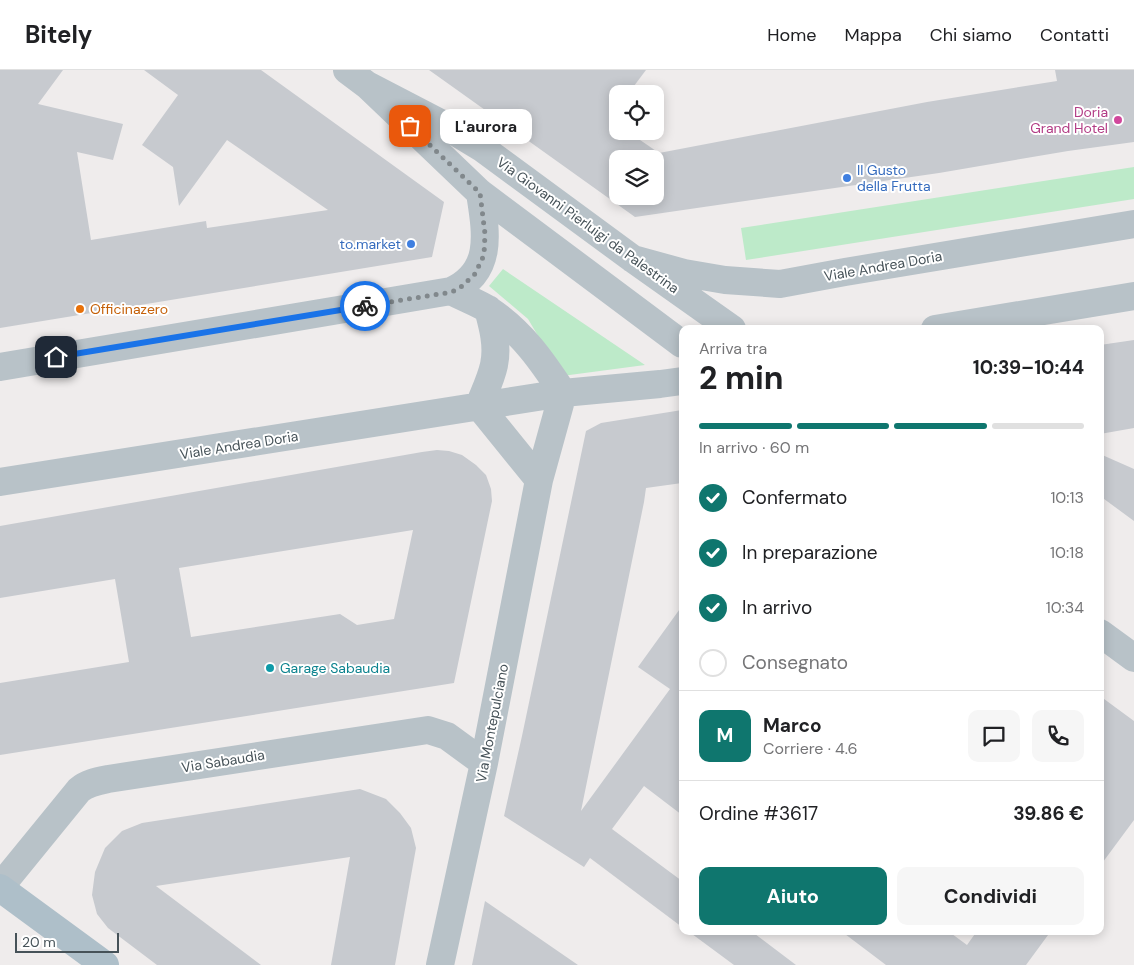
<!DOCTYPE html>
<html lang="it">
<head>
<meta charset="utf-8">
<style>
  body { margin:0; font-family:"DM Sans",sans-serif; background:#f6f6f6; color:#202124; height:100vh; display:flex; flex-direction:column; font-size:19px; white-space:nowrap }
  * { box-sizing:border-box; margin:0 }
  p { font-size:16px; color:#757577 }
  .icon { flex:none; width:28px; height:28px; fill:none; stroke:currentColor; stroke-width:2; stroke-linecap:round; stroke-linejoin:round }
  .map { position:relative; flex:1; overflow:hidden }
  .panel { position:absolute; left:679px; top:255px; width:425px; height:610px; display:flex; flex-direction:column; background:#fff; border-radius:10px; box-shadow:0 2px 12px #0003 }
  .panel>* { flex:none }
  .fabs { position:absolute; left:609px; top:15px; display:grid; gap:10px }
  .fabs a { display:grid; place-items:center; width:55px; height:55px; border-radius:10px; background:#fff; box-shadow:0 2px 12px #0003; font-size:25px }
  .scale { position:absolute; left:15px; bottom:12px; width:104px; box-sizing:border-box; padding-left:5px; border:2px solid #465258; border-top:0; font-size:14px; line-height:18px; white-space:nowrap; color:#465258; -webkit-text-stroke:4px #fff; paint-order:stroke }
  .pin { position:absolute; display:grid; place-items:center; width:42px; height:42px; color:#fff; margin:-21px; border-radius:10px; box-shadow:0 2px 8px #0006 }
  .courier { position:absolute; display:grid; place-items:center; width:50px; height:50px; margin:-25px; border:4px solid #1a73e8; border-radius:50%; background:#fff; color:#222; box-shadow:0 1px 6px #0007 }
  .bubble { position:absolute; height:35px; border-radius:10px; background:#fff; box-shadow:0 2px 12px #0003; font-size:16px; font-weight:700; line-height:35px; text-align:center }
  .headline em { font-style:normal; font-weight:700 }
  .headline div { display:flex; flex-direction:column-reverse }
  .headline { display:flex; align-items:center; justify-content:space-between; height:85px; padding:0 20px }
  h1 { font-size:32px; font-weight:700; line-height:38px }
  .bar { display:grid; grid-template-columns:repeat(4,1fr); gap:8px 5px; align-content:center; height:60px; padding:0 20px }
  .bar i { height:6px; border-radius:4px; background:#e0e0e0 }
  .bar .active { background:#0f766e }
  .bar p { grid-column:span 4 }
  .line { display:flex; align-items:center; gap:12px; padding:0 20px; border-top:1px solid #e0e0e0 }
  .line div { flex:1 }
  .round { display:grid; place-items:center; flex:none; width:52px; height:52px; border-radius:10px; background:#f6f6f6 }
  ol { padding:0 20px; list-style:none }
  li { display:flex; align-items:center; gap:15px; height:55px }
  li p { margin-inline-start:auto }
  li .icon { padding:5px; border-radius:50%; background:#0f766e; color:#fff; stroke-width:4 }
  li:last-child { color:#757577 }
  li i { width:28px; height:28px; border:2px solid #e0e0e0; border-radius:50% }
  .cta { display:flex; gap:10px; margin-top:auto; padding:10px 20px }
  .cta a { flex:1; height:58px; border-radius:10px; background:#0f766e; color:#fff; font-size:20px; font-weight:700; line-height:58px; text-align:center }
  .cta a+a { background:#f6f6f6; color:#202124 }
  header { display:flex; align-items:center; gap:30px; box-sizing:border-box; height:70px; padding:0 25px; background:#fff; border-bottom:1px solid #e0e0e0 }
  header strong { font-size:24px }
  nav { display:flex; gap:28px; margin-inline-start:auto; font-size:18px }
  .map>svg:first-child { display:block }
</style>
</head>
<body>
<header>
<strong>Bitely</strong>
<nav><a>Home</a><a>Mappa</a><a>Chi siamo</a><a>Contatti</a></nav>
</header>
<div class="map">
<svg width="1134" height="895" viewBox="0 0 1134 895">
  <rect width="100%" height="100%" fill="#efecec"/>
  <path fill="#bdeac9" d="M 1134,97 L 1134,129 L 746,190 L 741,158 Z
    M 503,199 L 645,295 L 562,306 L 528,249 L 489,216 Z"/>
  <path fill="#c7cacf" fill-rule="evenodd" d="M 0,0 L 63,0 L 38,34 L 123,54 L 113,90 L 77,82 L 91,170 L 206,151 L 207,158 L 328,140 L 227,70 L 179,136 L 173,97 L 142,75 L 178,25 L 144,0 L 261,0 L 444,132 L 432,187 L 0,258 Z
    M 429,0 L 646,0 L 628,24 L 618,24 L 618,37 L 609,49 L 618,55 L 618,61 L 627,61 L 659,83 L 927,32 L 1057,11 L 1055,0 L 1134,0 L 1134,72 L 1068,81 L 939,103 L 635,147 ZM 618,89 L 655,89 L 655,126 L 618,126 Z
    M 1134,270 L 1134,358 L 1100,364 L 1100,275 Z
    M 682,340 L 682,413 L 646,418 L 644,432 L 581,741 L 670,619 L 638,597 L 682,536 L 682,745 L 644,716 L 612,759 L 682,811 L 682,857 L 590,788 L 584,797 L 504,746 L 522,666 L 586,361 L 601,353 Z
    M 437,380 L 449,381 L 462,385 L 476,395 L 486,405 L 491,419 L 492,431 L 454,613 L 0,685 L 0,613 L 129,592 L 115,509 L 0,528 L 0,456 L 422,382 ZM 413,460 L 394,549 L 357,555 L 340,544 L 191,567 L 179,498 Z
    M 1100,384 L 1134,399 L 1134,451 L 1100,426 Z
    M 1100,626 L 1134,651 L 1134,750 L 1100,796 Z
    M 360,719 L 386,729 L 400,743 L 411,758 L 416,778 L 395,895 L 331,895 L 350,787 L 156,816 L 261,895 L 157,895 L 108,858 L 97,844 L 92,825 L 95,802 L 105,778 L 122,761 L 142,753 Z
    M 485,831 L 578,895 L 472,895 Z
    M 688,861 L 751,861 L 796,895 L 734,895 Z
    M 841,861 L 948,861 L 967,875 L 977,861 L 1051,861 L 1026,895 L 886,895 Z"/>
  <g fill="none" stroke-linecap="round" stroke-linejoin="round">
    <path stroke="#b8c2c8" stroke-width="28" d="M 347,0 L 367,15 L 480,123 L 682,274
      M 367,15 L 444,55 L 482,78 L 633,189 L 732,259
      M 633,189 L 684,203 L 725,210 L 780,214 L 845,202 L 1134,154
      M 451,221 C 464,228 478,233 489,240 C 522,262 542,291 563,323
      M 935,259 L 1134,226
      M 0,297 L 451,221 C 494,202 486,162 480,123
      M 479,336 C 484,323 491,309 494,295 C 498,276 493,257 488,239
      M 479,336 L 539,410
      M 0,412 L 563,323 L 660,314 L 682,311
      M 1100,563 L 1134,588
      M 0,817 L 79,720 C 87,713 98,711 108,709 L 428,660 L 447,666 L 484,693
      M 440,895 L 484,693 L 539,410 L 563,323"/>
    <path stroke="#aebfc9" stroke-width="28" d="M 0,818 L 105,895"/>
  </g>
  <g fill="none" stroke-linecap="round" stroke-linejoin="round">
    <path stroke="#81888c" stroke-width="5" stroke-dasharray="0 9" d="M 365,236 L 452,222 L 461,217 L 475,204 L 484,185 L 485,164 L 480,123 L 410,56"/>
    <path stroke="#1a73e8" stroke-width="6" d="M 56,287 L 365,236"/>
  </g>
  <circle fill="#d1479c" stroke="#fff" stroke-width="2" cx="1118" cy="50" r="5"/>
  <g fill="#3f7fe0" stroke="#fff" stroke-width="2">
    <circle cx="847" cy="108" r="5"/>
    <circle cx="411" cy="174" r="5"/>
  </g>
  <circle fill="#e8710a" stroke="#fff" stroke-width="2" cx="80" cy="239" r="5"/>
  <circle fill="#0f9aa8" stroke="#fff" stroke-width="2" cx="270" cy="598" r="5"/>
  <g text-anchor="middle" stroke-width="4" stroke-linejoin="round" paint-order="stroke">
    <g font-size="14" fill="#b23c85" stroke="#fff" text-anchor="end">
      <text x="1108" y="47">Doria<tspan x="1108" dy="16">Grand Hotel</tspan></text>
    </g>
    <g font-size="14" fill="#366cbe" stroke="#fff" text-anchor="start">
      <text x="857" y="105">Il Gusto<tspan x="857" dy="16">della Frutta</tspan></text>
      <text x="401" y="179" text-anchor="end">to.market</text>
    </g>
    <g font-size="14" fill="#465258" stroke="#fff">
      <text transform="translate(588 155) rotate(36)" y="5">Via Giovanni Pierluigi da Palestrina</text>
      <text transform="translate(883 196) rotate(-10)" y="5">Viale Andrea Doria</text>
      <text transform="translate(239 375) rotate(-9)" y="5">Viale Andrea Doria</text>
      <text transform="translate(492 653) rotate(-79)" y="5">Via Montepulciano</text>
      <text transform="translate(223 691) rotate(-9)" y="5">Via Sabaudia</text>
    </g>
    <g font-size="14" fill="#c56008" stroke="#fff" text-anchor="start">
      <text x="90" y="244">Officinazero</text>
    </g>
    <g font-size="14" fill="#0d838f" stroke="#fff" text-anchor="start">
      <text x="280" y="603">Garage Sabaudia</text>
    </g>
  </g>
</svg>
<div class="fabs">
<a><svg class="icon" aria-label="locate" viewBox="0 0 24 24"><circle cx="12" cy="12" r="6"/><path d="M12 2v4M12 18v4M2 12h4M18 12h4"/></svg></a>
<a><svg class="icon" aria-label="layers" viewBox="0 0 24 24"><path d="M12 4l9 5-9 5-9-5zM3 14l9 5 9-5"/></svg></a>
</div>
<div class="scale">20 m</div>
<div class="pin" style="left:410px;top:56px;background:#ea580c"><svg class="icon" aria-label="bag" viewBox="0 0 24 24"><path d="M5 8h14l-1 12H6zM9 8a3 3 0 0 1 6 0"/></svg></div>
<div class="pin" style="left:56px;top:287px;background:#1f2937"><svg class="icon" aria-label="home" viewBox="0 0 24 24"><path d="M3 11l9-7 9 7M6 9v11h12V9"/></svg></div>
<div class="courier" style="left:365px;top:236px"><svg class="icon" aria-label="bike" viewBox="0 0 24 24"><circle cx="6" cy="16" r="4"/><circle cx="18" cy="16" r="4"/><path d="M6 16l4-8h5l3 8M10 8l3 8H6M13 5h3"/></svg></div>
<div class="bubble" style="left:440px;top:39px;width:92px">L'aurora</div>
<section class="panel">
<div class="headline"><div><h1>2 min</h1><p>Arriva tra</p></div><em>10:39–10:44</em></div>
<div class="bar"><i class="active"></i><i class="active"></i><i class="active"></i><i></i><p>In arrivo · 60 m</p></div>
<ol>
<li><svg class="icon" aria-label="check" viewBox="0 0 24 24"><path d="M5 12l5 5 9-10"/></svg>Confermato<p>10:13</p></li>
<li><svg class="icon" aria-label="check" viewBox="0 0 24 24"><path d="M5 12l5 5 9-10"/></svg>In preparazione<p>10:18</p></li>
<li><svg class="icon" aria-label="check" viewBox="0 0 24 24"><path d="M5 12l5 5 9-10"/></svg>In arrivo<p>10:34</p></li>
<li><i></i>Consegnato</li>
</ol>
<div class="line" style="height:90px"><b class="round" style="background:#0f766e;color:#fff">M</b><div><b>Marco</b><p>Corriere · 4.6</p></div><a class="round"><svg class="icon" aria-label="chat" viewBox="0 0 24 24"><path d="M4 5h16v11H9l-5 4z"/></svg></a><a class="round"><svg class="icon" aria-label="phone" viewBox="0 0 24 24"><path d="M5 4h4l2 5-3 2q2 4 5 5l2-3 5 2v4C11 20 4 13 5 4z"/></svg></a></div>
<div class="line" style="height:65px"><div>Ordine #3617</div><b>39.86 €</b></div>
<div class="cta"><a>Aiuto</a><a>Condividi</a></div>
</section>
</div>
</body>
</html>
